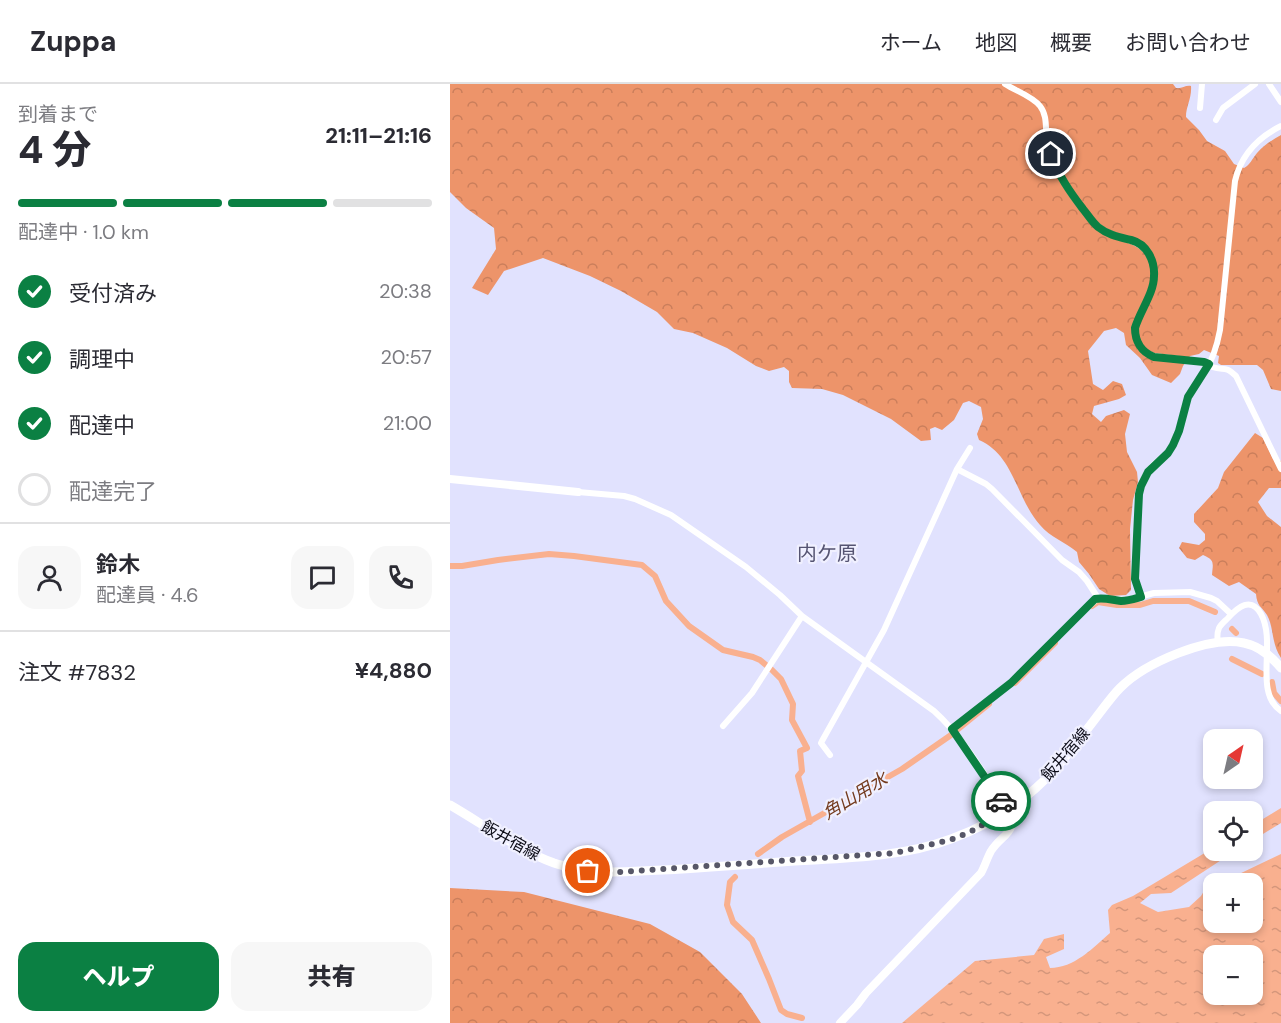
<!DOCTYPE html>
<html lang="ja">
<head>
<meta charset="utf-8">
<style>
  body { margin:0; font-family:"DM Sans","Noto Sans JP",sans-serif; background:#f7f7f7; color:#2b2b33; height:100vh; display:flex; flex-direction:column; font-size:22px; white-space:nowrap }
  * { box-sizing:border-box; margin:0 }
  p { font-size:20px; color:#7c7c81 }
  .icon { flex:none; width:33px; height:33px; fill:none; stroke:currentColor; stroke-width:2; stroke-linecap:round; stroke-linejoin:round }
  .map { position:relative; flex:1; overflow:hidden }
  .side { display:flex; flex-direction:column; background:#fff; width:450px }
  .side>* { flex:none }
  .needle { width:39px; rotate:34deg }
  .controls { position:absolute; left:753px; top:645px; display:grid; gap:12px }
  .controls a { display:grid; place-items:center; width:60px; height:60px; border-radius:12px; background:#fff; box-shadow:0 3px 9px #0003; font-size:30px }
  .pin { position:absolute; display:grid; place-items:center; width:51px; height:51px; color:#fff; margin:-26px; border:3px solid #fff; border-radius:50%; box-shadow:0 2px 6px #0007 }
  .courier { position:absolute; display:grid; place-items:center; width:60px; height:60px; margin:-30px; border:4px solid #0b8043; border-radius:50%; background:#fff; color:#222; box-shadow:0 2px 8px #0007 }
  .summary em { font-style:normal; font-weight:800 }
  .summary div { display:flex; flex-direction:column-reverse }
  .summary { display:flex; align-items:center; justify-content:space-between; height:102px; padding:0 18px }
  h1 { font-size:39px; font-weight:800; line-height:45px }
  .bar { display:grid; grid-template-columns:repeat(4,1fr); gap:9px 6px; align-content:center; height:72px; padding:0 18px }
  .bar i { height:8px; border-radius:4px; background:#e1e1e2 }
  .bar .selected { background:#0b8043 }
  .bar p { grid-column:span 4 }
  .line { display:flex; align-items:center; gap:15px; padding:0 18px; border-top:2px solid #e1e1e2 }
  .line div { flex:1 }
  .round { display:grid; place-items:center; flex:none; width:63px; height:63px; border-radius:18px; background:#f7f7f7 }
  ol { padding:0 18px; list-style:none }
  li { display:flex; align-items:center; gap:18px; height:66px }
  li p { margin-inline-start:auto }
  li .icon { padding:6px; border-radius:50%; background:#0b8043; color:#fff; stroke-width:4 }
  li:last-child { color:#7c7c81 }
  li i { width:33px; height:33px; border:3px solid #e1e1e2; border-radius:50% }
  .primary-button { display:flex; gap:12px; margin-top:auto; padding:12px 18px }
  .primary-button a { flex:1; height:69px; border-radius:18px; background:#0b8043; color:#fff; font-size:24px; font-weight:800; line-height:69px; text-align:center }
  .primary-button a+a { background:#f7f7f7; color:#2b2b33 }
  header { display:flex; align-items:center; gap:36px; box-sizing:border-box; height:84px; padding:0 30px; background:#fff; border-bottom:2px solid #e1e1e2 }
  header strong { font-size:28px }
  nav { display:flex; gap:33px; margin-inline-start:auto; font-size:21px }
  main { display:flex; flex:1; min-height:0 }
  .map>svg:first-child { display:block }
</style>
</head>
<body>
<header>
<strong>Zuppa</strong>
<nav><a>ホーム</a><a>地図</a><a>概要</a><a>お問い合わせ</a></nav>
</header>
<main>
<section class="side">
<div class="summary"><div><h1>4 分</h1><p>到着まで</p></div><em>21:11–21:16</em></div>
<div class="bar"><i class="selected"></i><i class="selected"></i><i class="selected"></i><i></i><p>配達中 · 1.0 km</p></div>
<ol>
<li><svg class="icon" aria-label="check" viewBox="0 0 24 24"><path d="M5 12l5 5 9-10"/></svg>受付済み<p>20:38</p></li>
<li><svg class="icon" aria-label="check" viewBox="0 0 24 24"><path d="M5 12l5 5 9-10"/></svg>調理中<p>20:57</p></li>
<li><svg class="icon" aria-label="check" viewBox="0 0 24 24"><path d="M5 12l5 5 9-10"/></svg>配達中<p>21:00</p></li>
<li><i></i>配達完了</li>
</ol>
<div class="line" style="height:108px"><a class="round"><svg class="icon" aria-label="person" viewBox="0 0 24 24"><circle cx="12" cy="8" r="4"/><path d="M4 21q1-7 8-7t8 7"/></svg></a><div><b>鈴木</b><p>配達員 · 4.6</p></div><a class="round"><svg class="icon" aria-label="chat" viewBox="0 0 24 24"><path d="M4 5h16v11H9l-5 4z"/></svg></a><a class="round"><svg class="icon" aria-label="phone" viewBox="0 0 24 24"><path d="M5 4h4l2 5-3 2q2 4 5 5l2-3 5 2v4C11 20 4 13 5 4z"/></svg></a></div>
<div class="line" style="height:78px"><div>注文 #7832</div><b>¥4,880</b></div>
<div class="primary-button"><a>ヘルプ</a><a>共有</a></div>
</section>
<div class="map">
<svg width="831" height="939" viewBox="0 0 831 939">
  <defs>
    <pattern id="forest-crowns" width="20" height="18" patternUnits="userSpaceOnUse" patternTransform="scale(1.5)"><rect width="20" height="18" fill="#ed946a"/><path d="M2 6a3 3 0 1 1 6 0M12 15a3 3 0 1 1 6 0" fill="none" stroke="#ca7e5b"/></pattern>
    <pattern id="water-ripples" width="26" height="14" patternUnits="userSpaceOnUse" patternTransform="scale(1.5)"><rect width="26" height="14" fill="#f9b08f"/><path d="M2 4q2-2 4 0t4 0M15 11q2-2 4 0t4 0" fill="none" stroke="#d4967b"/></pattern>
  </defs>
  <rect width="100%" height="100%" fill="#e1e2fe"/>
  <path fill="url(#forest-crowns)" d="M 0,0 L 723,0 L 726,4 C 732,5 735,1 741,2 C 742,14 736,22 736,33 L 749,46 L 757,57 L 775,67 L 784,80 L 794,84 C 800,81 802,75 807,69 C 814,61 822,56 831,51 L 831,307 L 821,305 L 813,286 L 807,281 L 771,281 L 768,279 L 769,272 L 754,266 L 749,270 L 740,272 L 733,282 L 730,290 L 721,299 L 702,291 L 690,274 L 676,261 L 674,249 L 666,244 L 654,247 L 638,267 L 643,300 L 653,306 L 663,297 L 672,300 L 676,311 L 669,315 L 644,322 L 642,330 L 651,338 L 656,332 L 674,326 L 680,330 L 675,350 L 677,368 L 687,388 L 688,398 L 683,416 L 680,445 L 681,506 L 676,511 L 660,512 L 649,505 L 639,490 L 629,478 L 627,468 C 615,458 600,453 590,441 C 566,414 564,371 529,356 L 527,350 L 533,335 L 531,323 L 519,317 L 513,319 L 504,336 L 492,346 L 485,343 L 480,345 L 481,356 L 471,357 L 441,335 L 393,311 L 372,305 L 342,304 L 339,298 L 339,287 L 334,283 L 319,287 L 306,282 L 277,264 L 243,249 L 224,245 L 207,228 L 171,207 L 140,192 L 93,174 L 54,187 L 38,211 L 22,204 L 46,165 L 44,144 L 16,124 L 0,108 Z
    M 805,349 L 813,354 L 823,375 L 831,377 L 831,404 L 819,404 L 808,418 L 817,432 L 831,443 L 831,574 C 821,559 824,543 817,531 C 811,522 807,522 806,510 L 789,498 L 779,502 L 762,491 C 763,479 765,476 753,471 L 745,476 L 737,474 L 729,464 L 732,458 L 749,461 L 755,456 L 755,450 L 744,438 L 744,430 L 768,404 L 774,388 Z
    M 0,804 L 74,808 L 200,840 L 250,868 L 292,910 L 311,939 L 0,939 Z"/>
  <path fill="url(#water-ripples)" fill-rule="evenodd" d="M 831,724 L 831,739 L 803,756 L 803,741 Z
    M 763,764 L 764,766 L 785,767 L 721,809 L 701,810 L 690,819 L 708,828 L 739,823 L 751,812 L 757,802 L 773,794 L 787,791 L 831,770 L 831,939 L 452,939 L 525,877 L 584,871 L 594,855 L 614,850 L 614,865 L 596,873 L 600,884 C 624,884 643,864 660,849 L 658,826 L 662,821 L 683,812 ZM 764,800 L 802,800 L 802,838 L 764,838 ZM 764,872 L 802,872 L 802,910 L 764,910 Z"/>
  <g fill="none" stroke-linecap="round" stroke-linejoin="round">
    <path stroke="#f9b08f" stroke-width="6" d="M 0,482 L 12,482 L 48,476 L 99,470 L 124,472 L 192,481 L 205,492 L 216,517 L 239,542 L 273,566 L 303,573 L 310,576 L 322,586 L 331,595 L 343,620 L 342,636 L 357,664 L 350,667 L 352,687 L 348,692 L 360,738
      M 642,522 L 648,518 L 667,521 L 690,521 L 703,517 L 739,517 L 765,528
      M 782,545 L 786,549
      M 782,575 L 812,590
      M 822,598 L 824,609 L 831,617
      M 565,599 L 605,559
      M 507,646 L 539,620
      M 308,770 L 332,753 L 452,685 L 501,651
      M 285,793 L 280,798 L 277,821 L 283,838 L 302,856 L 319,895 L 331,926 L 337,930 L 352,934"/>
    <path stroke="#fff" stroke-width="6" d="M 555,0 C 566,7 582,12 590,22 C 598,32 595,46 597,57 C 598,62 600,66 601,70 C 609,95 625,117 642,136 C 661,160 692,148 703,179 C 710,200 691,223 685,244 C 685,257 691,268 704,272 L 754,278 L 759,280 L 762,283 C 775,287 774,281 786,292 L 831,385
      M 819,0 L 831,18
      M 750,24 L 752,0
      M 766,36 L 773,24 L 805,0
      M 507,385 L 520,364
      M 128,408 L 174,412 L 185,415 L 221,431 L 296,483 L 330,511 L 352,532 L 484,627 C 514,654 535,692 558,726
      M 691,513 L 685,495 L 689,410 C 691,399 695,389 703,381 C 710,375 718,370 723,362 C 732,347 731,328 738,313 C 742,304 749,297 754,289 C 763,276 767,262 770,246 L 785,97 C 791,71 807,54 831,42
      M 648,514 L 678,516 L 704,509 L 740,508 L 761,514 L 767,517 L 781,530
      M 768,558 C 767,553 767,549 769,544 C 771,540 775,537 778,534 C 788,523 801,512 811,530 C 827,559 803,608 831,627
      M 273,642 L 302,609 L 352,532
      M 380,671 L 371,659 L 372,657 L 434,546 L 507,385 L 536,400 L 542,405 L 612,476 L 629,488 L 637,497 L 648,514 L 618,542 L 561,599 L 502,645"/>
    <path stroke="#fff" stroke-width="8" d="M 0,395 L 128,408
      M 390,939 L 407,921 L 416,909 L 531,789 C 535,782 537,774 541,767 C 552,749 569,750 558,726"/>
    <path stroke="#fff" stroke-width="9" d="M 0,721 C 33,740 68,766 104,779 C 119,784 135,786 150,788 C 210,788 271,782 331,778 C 387,774 447,775 501,755 C 529,745 557,729 579,710 C 605,689 625,661 645,635 C 653,625 661,613 670,604 C 695,579 759,551 794,559 C 809,562 822,573 831,584"/>
  </g>
  <g fill="none" stroke-linecap="round" stroke-linejoin="round">
    <path stroke="#575768" stroke-width="6" stroke-dasharray="0 10.8" d="M 138,787 L 150,789 L 171,788 L 445,769 L 500,756 L 520,748 L 558,726 L 551,717"/>
    <path stroke="#0b8043" stroke-width="8" d="M 551,717 L 502,645 L 561,599 L 645,515 C 654,513 662,516 671,517 C 678,517 684,515 691,513 L 685,495 L 689,410 L 691,402 L 698,388 L 718,369 L 723,361 L 729,347 L 738,313 L 759,280 L 754,278 L 704,273 C 691,268 685,257 685,244 C 690,227 704,209 704,192 C 705,177 697,160 681,156 C 669,153 658,151 648,143 C 642,138 638,131 633,125 C 620,108 608,91 601,70"/>
  </g>
  <g text-anchor="middle" stroke-width="4.5" stroke-linejoin="round" paint-order="stroke">
    <g font-size="16" fill="#0c0c18" stroke="#f0f0ff">
      <text transform="translate(615 670) rotate(-49)" y="6">飯井宿線</text>
      <text transform="translate(61 756) rotate(29)" y="6">飯井宿線</text>
    </g>
    <g font-size="18" font-style="italic" fill="#733a1d" stroke="#f0f0ff">
      <text transform="translate(405 712) rotate(-31)" y="6">角山用水</text>
    </g>
    <g font-size="20" fill="#555472" stroke="#f0f0ff">
      <text x="377" y="476">内ケ原</text>
    </g>
  </g>
</svg>
<div class="controls">
<a><svg class="needle" viewBox="-14 -14 28 28"><path d="M0-13l5 13h-10z" fill="#e53935"/><path d="M0 13l5-13h-10z" fill="#7c7c81"/></svg></a>
<a><svg class="icon" aria-label="locate" viewBox="0 0 24 24"><circle cx="12" cy="12" r="6"/><path d="M12 2v4M12 18v4M2 12h4M18 12h4"/></svg></a>
<a>+</a>
<a>−</a>
</div>
<div class="pin" style="left:138px;top:787px;background:#ea580c"><svg class="icon" aria-label="bag" viewBox="0 0 24 24"><path d="M5 8h14l-1 12H6zM9 8a3 3 0 0 1 6 0"/></svg></div>
<div class="pin" style="left:601px;top:70px;background:#1f2937"><svg class="icon" aria-label="home" viewBox="0 0 24 24"><path d="M3 11l9-7 9 7M6 9v11h12V9"/></svg></div>
<div class="courier" style="left:551px;top:717px"><svg class="icon" aria-label="car" viewBox="0 0 24 24"><path d="M5 17H2v-5l4-1 3-4h7l3 4 3 1v5h-3M9 17h6M6 11h13"/><circle cx="7" cy="17" r="2"/><circle cx="17" cy="17" r="2"/></svg></div>
</div>
</main>
</body>
</html>
